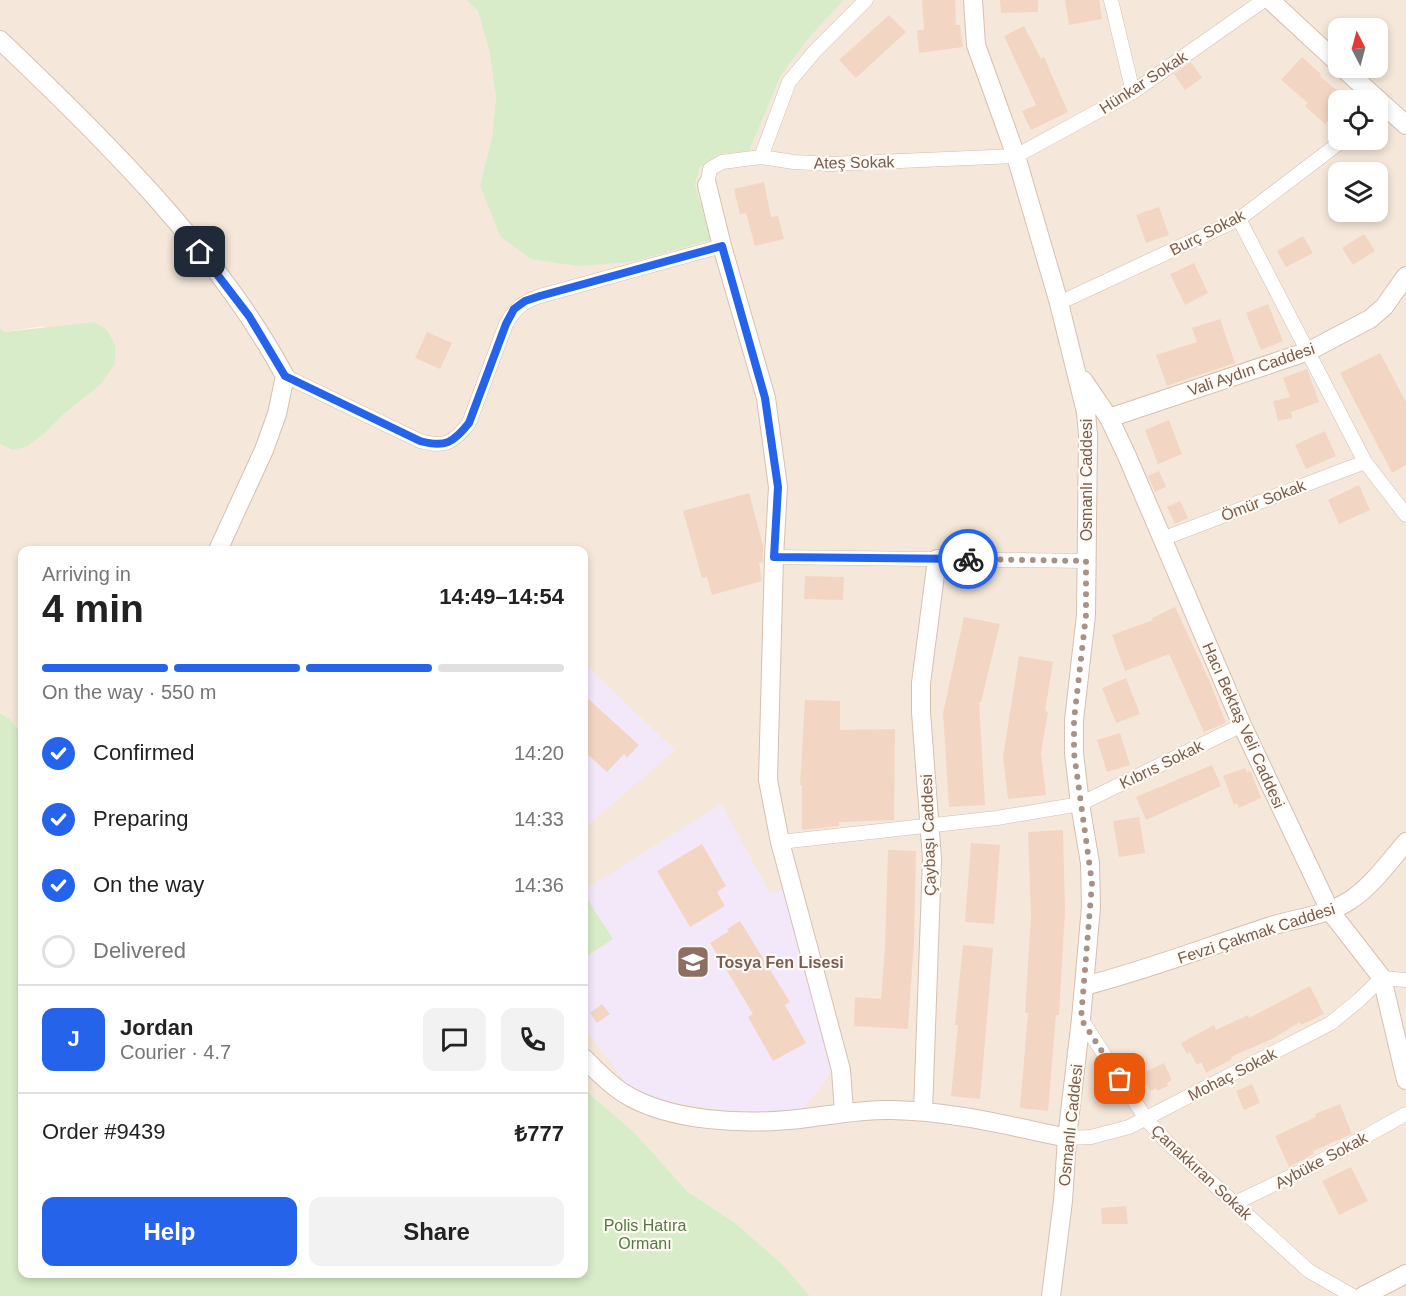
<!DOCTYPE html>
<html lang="en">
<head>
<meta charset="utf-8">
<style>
  body { margin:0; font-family:Arial,sans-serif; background:#f2f2f2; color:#222; height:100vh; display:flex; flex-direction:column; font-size:22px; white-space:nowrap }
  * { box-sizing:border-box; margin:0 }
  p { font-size:20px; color:#767676 }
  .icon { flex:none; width:33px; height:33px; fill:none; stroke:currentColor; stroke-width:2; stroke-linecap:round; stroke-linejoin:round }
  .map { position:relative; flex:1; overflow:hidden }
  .details { position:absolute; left:18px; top:546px; width:570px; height:732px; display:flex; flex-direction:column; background:#fff; border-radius:12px; box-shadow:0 3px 9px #0003 }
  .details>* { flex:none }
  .needle { width:39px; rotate:354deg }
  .controls { position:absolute; left:1328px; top:18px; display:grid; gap:12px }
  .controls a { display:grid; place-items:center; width:60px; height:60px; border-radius:12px; background:#fff; box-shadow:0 3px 9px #0003; font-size:30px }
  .pin { position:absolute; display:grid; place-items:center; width:51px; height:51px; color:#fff; margin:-26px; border-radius:12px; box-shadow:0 3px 9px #0006 }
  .courier { position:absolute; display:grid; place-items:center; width:60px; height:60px; margin:-30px; border:4px solid #2563eb; border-radius:50%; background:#fff; color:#222; box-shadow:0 2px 8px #0007 }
  .head em { font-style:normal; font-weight:700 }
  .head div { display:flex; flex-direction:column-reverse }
  .head { display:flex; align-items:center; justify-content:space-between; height:102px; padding:0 24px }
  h1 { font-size:39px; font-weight:700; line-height:45px }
  .bar { display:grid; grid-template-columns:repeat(4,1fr); gap:9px 6px; align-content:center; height:72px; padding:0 24px }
  .bar i { height:8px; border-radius:4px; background:#e0e0e0 }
  .bar .selected { background:#2563eb }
  .bar p { grid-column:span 4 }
  .line { display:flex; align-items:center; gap:15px; padding:0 24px; border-top:2px solid #e0e0e0 }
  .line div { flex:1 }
  .round { display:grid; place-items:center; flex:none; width:63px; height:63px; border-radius:12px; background:#f2f2f2 }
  ol { padding:0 24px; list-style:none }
  li { display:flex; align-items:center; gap:18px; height:66px }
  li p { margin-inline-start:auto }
  li .icon { padding:6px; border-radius:50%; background:#2563eb; color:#fff; stroke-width:4 }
  li:last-child { color:#767676 }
  li i { width:33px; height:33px; border:3px solid #e0e0e0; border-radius:50% }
  .button { display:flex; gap:12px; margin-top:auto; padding:12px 24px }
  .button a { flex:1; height:69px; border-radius:12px; background:#2563eb; color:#fff; font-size:24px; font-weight:700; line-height:69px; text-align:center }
  .button a+a { background:#f2f2f2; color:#222 }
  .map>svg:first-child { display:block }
</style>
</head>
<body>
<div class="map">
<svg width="1406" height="1296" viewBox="0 0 1406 1296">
  <rect width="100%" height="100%" fill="#fdf6ec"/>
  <path fill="#f5e8da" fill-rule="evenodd" d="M 0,0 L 466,0 L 478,11 L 489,50 L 496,98 L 492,137 L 480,185 L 695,185 L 700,167 L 719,154 L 749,150 L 781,75 L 808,39 L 844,0 L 1406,0 L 1406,1296 L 810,1296 L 783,1265 L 734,1222 L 688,1192 L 635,1133 L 584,1089 L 584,550 L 22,550 L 22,735 L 9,718 L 0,713 L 0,444 L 12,450 L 27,447 L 45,433 L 66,412 L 44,326 L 5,332 L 0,328 ZM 1338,28 L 1377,28 L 1377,68 L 1338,68 ZM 1338,100 L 1377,100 L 1377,140 L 1338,140 ZM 1338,172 L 1377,172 L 1377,212 L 1338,212 Z"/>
  <path fill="#f3e8fa" d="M 584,663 L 675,750 L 584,828 Z
    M 721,804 L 770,893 L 784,889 L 834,1068 L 805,1107 L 792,1113 L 722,1110 L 653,1099 L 629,1088 L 591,1036 L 584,1030 L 584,890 Z"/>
  <path fill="#d8ecc9" d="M 466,0 L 844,0 L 808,39 L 781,75 L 749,151 L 719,154 L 700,167 L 695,185 L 711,240 L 631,262 L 578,266 L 531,259 L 500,236 L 480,185 L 492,137 L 496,98 L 489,50 L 478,11 Z
    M 94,322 L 107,330 L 115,345 L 115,363 L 101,384 L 66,412 L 45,433 L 27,447 L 12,450 L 0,444 L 0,328 L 5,332 Z
    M 0,713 L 9,718 L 22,735 L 22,1274 L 584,1274 L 584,1089 L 635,1133 L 688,1192 L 734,1222 L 783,1265 L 810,1296 L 0,1296 Z
    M 584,894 L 613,939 L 584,958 Z"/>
  <path fill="#f3d5c3" d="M 922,0 L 955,0 L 956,25 L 960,25 L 963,47 L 919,53 L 917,30 L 924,30 Z
    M 1000,0 L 1038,0 L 1038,12 L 1001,13 Z
    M 1065,0 L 1099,0 L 1102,19 L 1069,25 Z
    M 889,15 L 906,32 L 856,78 L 839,60 Z
    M 1024,26 L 1041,59 L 1044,57 L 1068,112 L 1031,130 L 1022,111 L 1036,105 L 1004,36 Z
    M 1302,57 L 1321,74 L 1320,76 L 1348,100 L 1338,100 L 1338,110 L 1325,124 L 1305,106 L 1308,103 L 1281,80 Z
    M 1191,62 L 1202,78 L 1185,90 L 1174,74 Z
    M 764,182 L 771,217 L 778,216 L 784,239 L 755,246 L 746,213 L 740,214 L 734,189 Z
    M 1159,207 L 1169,235 L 1146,243 L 1136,215 Z
    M 1364,234 L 1375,251 L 1353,265 L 1342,248 Z
    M 1303,236 L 1313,253 L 1286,267 L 1277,251 Z
    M 1194,263 L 1208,293 L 1185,305 L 1170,274 Z
    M 1268,304 L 1283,341 L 1261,350 L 1246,313 Z
    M 1220,319 L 1235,363 L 1167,386 L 1156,355 L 1197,342 L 1192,328 Z
    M 427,332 L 452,343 L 440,369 L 415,358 Z
    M 1380,353 L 1406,402 L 1406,465 L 1392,473 L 1340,373 Z
    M 1307,369 L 1319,402 L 1291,412 L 1292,418 L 1278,421 L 1273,401 L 1290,397 L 1283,378 Z
    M 1169,420 L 1182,454 L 1158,464 L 1145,430 Z
    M 1325,431 L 1336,456 L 1306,469 L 1295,445 Z
    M 1159,471 L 1166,487 L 1155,492 L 1148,476 Z
    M 1359,485 L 1370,510 L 1339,524 L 1328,500 Z
    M 749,493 L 763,545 L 763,562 L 759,563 L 762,581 L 712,595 L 707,577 L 702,578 L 683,511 Z
    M 1180,501 L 1188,518 L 1175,524 L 1167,507 Z
    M 805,576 L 844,577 L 843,600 L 804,599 Z
    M 1175,607 L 1209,680 L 1226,723 L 1204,732 L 1169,654 L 1125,671 L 1112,635 L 1153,620 L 1152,618 Z
    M 964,617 L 1000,624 L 981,702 L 979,702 L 985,805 L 949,807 L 943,713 Z
    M 1019,656 L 1053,662 L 1045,711 L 1048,712 L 1041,753 L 1046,795 L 1008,799 L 1003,757 Z
    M 1126,678 L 1140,714 L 1116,723 L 1102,688 Z
    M 584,695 L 639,745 L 627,758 L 624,754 L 607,772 L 584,751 Z
    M 805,700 L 840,701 L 840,730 L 895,729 L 894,820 L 839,822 L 839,826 L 802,830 L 802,785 L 800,785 Z
    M 1120,733 L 1130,765 L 1107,772 L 1097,740 Z
    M 1212,765 L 1221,786 L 1146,820 L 1136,797 Z
    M 1245,768 L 1247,772 L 1251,771 L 1261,798 L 1239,808 L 1237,803 L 1234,805 L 1223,776 Z
    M 1139,817 L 1145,853 L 1119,857 L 1113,821 Z
    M 1063,830 L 1065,911 L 1059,1015 L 1056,1015 L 1048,1111 L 1020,1108 L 1028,1013 L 1025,1013 L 1031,916 L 1028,832 Z
    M 971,843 L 1000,845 L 994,924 L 965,922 Z
    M 702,844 L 726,886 L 717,892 L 725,906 L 690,927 L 657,871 Z
    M 888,850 L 916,851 L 914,941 L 908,1029 L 854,1026 L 855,997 L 881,999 L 885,947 Z
    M 740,921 L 790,1002 L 785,1005 L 806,1043 L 773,1061 L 748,1017 L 753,1014 L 710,943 L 729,931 L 727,929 Z
    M 963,945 L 993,948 L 980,1099 L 951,1096 L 958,1025 L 955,1025 Z
    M 1310,986 L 1324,1014 L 1301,1025 L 1300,1022 L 1272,1039 L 1231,1057 L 1232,1059 L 1206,1073 L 1201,1062 L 1197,1065 L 1190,1052 L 1187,1054 L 1181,1043 L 1214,1025 L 1216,1030 L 1248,1015 L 1249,1018 Z
    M 602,1004 L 610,1014 L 597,1023 L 590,1013 Z
    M 1164,1063 L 1172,1080 L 1167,1083 L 1168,1086 L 1157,1091 L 1156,1088 L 1150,1091 L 1147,1084 L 1144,1086 L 1139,1075 Z
    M 1252,1084 L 1260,1103 L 1244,1110 L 1236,1091 Z
    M 1340,1104 L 1352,1134 L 1313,1151 L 1314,1154 L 1289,1167 L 1275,1136 L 1316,1117 L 1315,1114 Z
    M 1351,1167 L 1368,1201 L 1339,1215 L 1322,1181 Z
    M 1126,1206 L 1128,1224 L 1102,1224 L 1101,1208 Z"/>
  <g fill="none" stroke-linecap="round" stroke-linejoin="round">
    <g stroke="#d1beb0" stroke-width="15">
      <path id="street" d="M 1111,0 L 1133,92
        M 761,157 L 789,82 L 815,51 L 866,0
        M 707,185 L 710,169 L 722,162 L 761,157 L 794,162 L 830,164 L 1016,156 L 1133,92 L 1264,0
        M 1239,219 L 1365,462 L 1406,515
        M 1059,303 L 1239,219 L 1343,140
        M 285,376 L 420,441 C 445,448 453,443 469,423 L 506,324 C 515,308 523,302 540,296 L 722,246
        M 1162,539 L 1365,462
        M 774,557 L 1086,561
        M 780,842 L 997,818 L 1080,804 L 1242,725
        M 1081,1019 L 1146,1119 L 1167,1142 L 1309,1271 L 1353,1296
        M 1067,1138 L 1091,1137 L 1129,1127 L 1331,1023 L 1359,1000 L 1382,978 L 1406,980
        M 1235,1203 L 1310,1167 L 1406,1114"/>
    </g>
    <g stroke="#d6c0b0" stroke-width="20">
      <path id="secondary" d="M 973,0 L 976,45 L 1016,156 L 1059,303 L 1086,412 L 1088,435 L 1086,615 L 1074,720 L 1074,753 L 1080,804 L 1090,863 L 1091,907 L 1081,1019 L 1067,1138 L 1063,1201 L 1051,1296
        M 1270,0 L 1338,63
        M 0,40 C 103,138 217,250 285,376 L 277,414 L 264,450 L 218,550
        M 1343,68 L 1406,125
        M 707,185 L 722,246 L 766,398 L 778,487 L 774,557 L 768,780 L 780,842 L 841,1070 L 844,1112
        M 1083,380 L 1109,418 L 1127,456 L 1242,725 L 1330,911 L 1382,978 L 1406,1080
        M 1109,418 L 1309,351 L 1370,319 L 1384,307 L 1406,276
        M 1084,986 C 1148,970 1209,946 1271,926 C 1296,918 1326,916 1349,901 C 1371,887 1389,862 1406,842
        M 584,1058 C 598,1072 614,1089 632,1098 C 676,1121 740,1124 788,1120 C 823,1117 857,1109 892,1110 C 951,1111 1010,1126 1067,1138
        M 923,1111 L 932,859 L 921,712 L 921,683 L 937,559
        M 1363,1296 L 1406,1274"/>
    </g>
    <use href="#street" stroke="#fff" stroke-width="14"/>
    <use href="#secondary" stroke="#fff" stroke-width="18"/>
  </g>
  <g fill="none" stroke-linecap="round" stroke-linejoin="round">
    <path stroke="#a89285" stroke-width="6" stroke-dasharray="0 10.8" d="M 968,559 L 1086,561 L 1086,615 L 1074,720 L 1074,753 L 1092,883 L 1081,1019 L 1120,1079"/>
    <path stroke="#2563eb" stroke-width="8" d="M 200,252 L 249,316 L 285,376 L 420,441 C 445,448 453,443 469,423 L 506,324 L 514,309 L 525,301 L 540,296 L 722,246 L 765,398 L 778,487 L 774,557 L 968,559"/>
  </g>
  <defs>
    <g id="school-square" transform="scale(1.725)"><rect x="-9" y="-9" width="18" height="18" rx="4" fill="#8d6e63" stroke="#fffaf3"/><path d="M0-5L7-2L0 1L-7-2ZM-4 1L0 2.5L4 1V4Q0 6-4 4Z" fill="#fff"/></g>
  </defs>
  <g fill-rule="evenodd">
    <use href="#school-square" x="693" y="962"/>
  </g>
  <g text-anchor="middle" stroke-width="4.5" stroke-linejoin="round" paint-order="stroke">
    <g font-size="16" fill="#7a5c4d" stroke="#fffaf3">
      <text transform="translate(1143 82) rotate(-33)" y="6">Hünkar Sokak</text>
      <text transform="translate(854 162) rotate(-1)" y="6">Ateş Sokak</text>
      <text transform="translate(1207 232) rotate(-27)" y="6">Burç Sokak</text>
      <text transform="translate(1251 369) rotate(-19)" y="6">Vali Aydın Caddesi</text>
      <text transform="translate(1086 480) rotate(-90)" y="6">Osmanlı Caddesi</text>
      <text transform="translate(1263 500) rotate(-21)" y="6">Ömür Sokak</text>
      <text transform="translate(1244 725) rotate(66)" y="6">Hacı Bektaş Veli Caddesi</text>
      <text transform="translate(1161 764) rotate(-26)" y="6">Kıbrıs Sokak</text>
      <text transform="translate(928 835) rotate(-92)" y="6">Çaybaşı Caddesi</text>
      <text transform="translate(1256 933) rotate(-18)" y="6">Fevzi Çakmak Caddesi</text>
      <text transform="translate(1232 1074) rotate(-27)" y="6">Mohaç Sokak</text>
      <text transform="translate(1070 1125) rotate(-84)" y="6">Osmanlı Caddesi</text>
      <text transform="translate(1321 1160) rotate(-28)" y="6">Aybüke Sokak</text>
      <text transform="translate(1202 1172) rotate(43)" y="6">Çanakkıran Sokak</text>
    </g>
    <g font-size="16" font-weight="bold" fill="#785e54" stroke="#fffaf3" text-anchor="start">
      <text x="716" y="968">Tosya Fen Lisesi</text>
    </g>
    <g font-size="16" fill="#537a41" stroke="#fffaf3">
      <text x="645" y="1231">Polis Hatıra<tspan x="645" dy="18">Ormanı</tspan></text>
    </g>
  </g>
</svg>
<div class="controls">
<a><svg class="needle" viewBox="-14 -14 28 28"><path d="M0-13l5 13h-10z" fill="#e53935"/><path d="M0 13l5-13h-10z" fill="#767676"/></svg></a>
<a><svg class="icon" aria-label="locate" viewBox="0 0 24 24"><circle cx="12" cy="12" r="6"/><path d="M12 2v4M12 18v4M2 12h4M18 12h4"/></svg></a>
<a><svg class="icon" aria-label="layers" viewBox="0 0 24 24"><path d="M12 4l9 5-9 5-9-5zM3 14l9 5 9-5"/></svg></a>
</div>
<div class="pin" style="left:1120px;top:1079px;background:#ea580c"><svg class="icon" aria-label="bag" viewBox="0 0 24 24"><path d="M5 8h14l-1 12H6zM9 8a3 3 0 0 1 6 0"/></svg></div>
<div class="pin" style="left:200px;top:252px;background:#1f2937"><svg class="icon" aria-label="home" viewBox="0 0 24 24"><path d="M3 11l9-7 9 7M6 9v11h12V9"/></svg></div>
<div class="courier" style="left:968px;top:559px"><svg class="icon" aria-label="bike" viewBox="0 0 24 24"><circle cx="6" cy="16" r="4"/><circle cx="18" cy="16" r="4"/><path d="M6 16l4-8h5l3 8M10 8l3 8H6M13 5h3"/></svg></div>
<section class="details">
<div class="head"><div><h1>4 min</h1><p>Arriving in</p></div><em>14:49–14:54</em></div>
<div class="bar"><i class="selected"></i><i class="selected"></i><i class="selected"></i><i></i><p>On the way · 550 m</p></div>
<ol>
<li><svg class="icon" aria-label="check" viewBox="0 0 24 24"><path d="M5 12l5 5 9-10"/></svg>Confirmed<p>14:20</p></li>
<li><svg class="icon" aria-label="check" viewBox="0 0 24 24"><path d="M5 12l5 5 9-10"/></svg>Preparing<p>14:33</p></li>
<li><svg class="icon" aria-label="check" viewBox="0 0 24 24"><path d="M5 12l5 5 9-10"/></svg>On the way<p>14:36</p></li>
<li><i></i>Delivered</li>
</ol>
<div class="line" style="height:108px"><b class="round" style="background:#2563eb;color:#fff">J</b><div><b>Jordan</b><p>Courier · 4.7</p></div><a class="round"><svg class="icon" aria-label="chat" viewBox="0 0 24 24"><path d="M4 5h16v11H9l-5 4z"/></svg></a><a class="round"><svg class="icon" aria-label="phone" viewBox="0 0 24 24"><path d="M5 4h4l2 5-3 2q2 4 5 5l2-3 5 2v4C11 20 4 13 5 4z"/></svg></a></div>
<div class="line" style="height:78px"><div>Order #9439</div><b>₺777</b></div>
<div class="button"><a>Help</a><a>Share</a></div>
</section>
</div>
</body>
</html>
